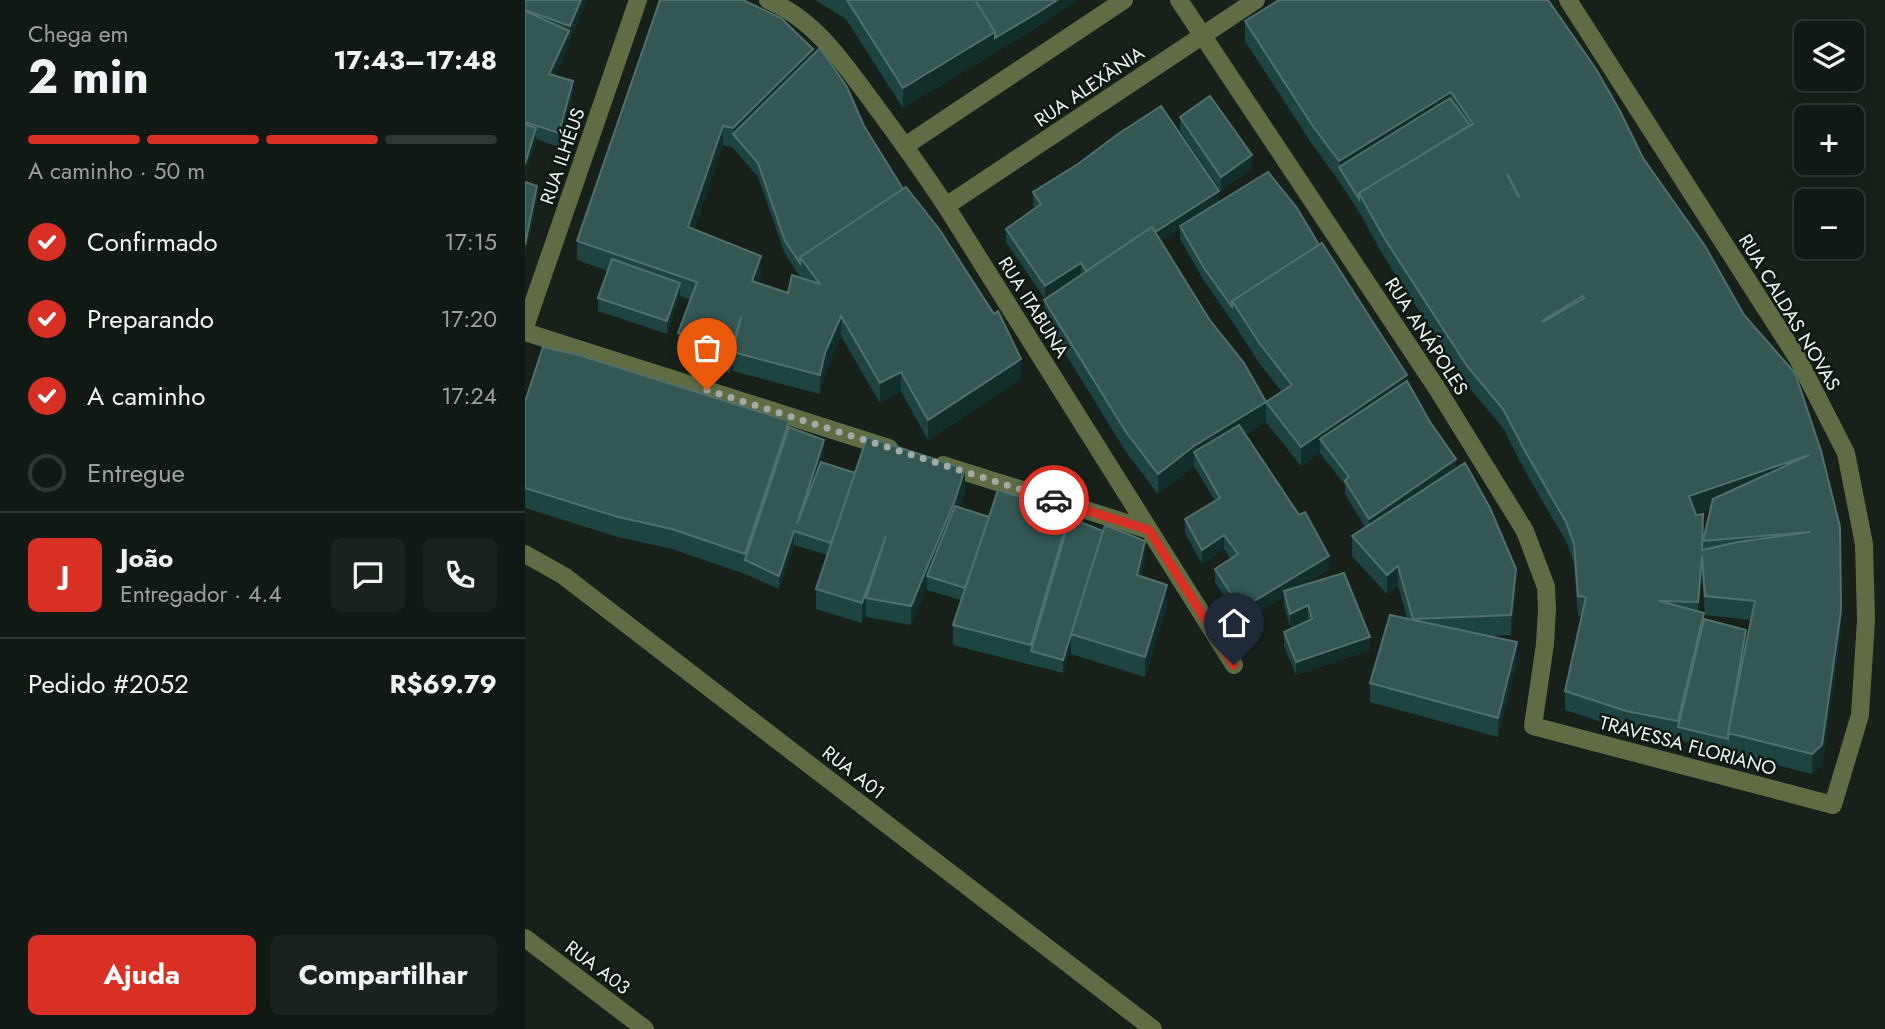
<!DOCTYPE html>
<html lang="pt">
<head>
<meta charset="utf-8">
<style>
  body { margin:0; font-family:Jost,sans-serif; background:#1a221d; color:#f1f3f6; height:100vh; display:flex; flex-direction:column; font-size:26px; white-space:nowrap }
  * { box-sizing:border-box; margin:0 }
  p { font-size:23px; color:#9ca0a0 }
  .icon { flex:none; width:38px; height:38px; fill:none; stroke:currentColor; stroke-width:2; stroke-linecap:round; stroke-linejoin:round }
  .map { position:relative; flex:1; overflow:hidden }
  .details { display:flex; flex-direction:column; background:#111914; width:525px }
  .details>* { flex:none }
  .buttons { position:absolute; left:1269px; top:21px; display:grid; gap:14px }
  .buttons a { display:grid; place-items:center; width:70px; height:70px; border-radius:10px; background:#111914; box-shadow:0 4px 18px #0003,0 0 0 2px #303834; font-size:35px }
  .pin { position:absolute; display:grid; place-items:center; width:60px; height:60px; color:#fff; margin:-72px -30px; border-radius:50% 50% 50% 0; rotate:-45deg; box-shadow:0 0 7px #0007 }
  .pin .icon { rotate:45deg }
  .courier { position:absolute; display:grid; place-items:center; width:70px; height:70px; margin:-35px; border:5px solid #d93025; border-radius:50%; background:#fff; color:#222; box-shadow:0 2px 9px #0007 }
  .headline em { font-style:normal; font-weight:700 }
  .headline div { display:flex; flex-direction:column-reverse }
  .headline { display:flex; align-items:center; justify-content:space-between; height:119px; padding:0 28px }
  h1 { font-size:46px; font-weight:700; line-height:52px }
  .bar { display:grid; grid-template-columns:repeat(4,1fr); gap:10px 7px; align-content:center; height:84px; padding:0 28px }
  .bar i { height:9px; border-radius:5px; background:#303834 }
  .bar .on { background:#d93025 }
  .bar p { grid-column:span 4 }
  .line { display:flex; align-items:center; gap:18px; padding:0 28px; border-top:2px solid #303834 }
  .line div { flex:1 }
  .round { display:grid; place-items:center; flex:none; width:74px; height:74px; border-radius:10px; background:#1a221d }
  ol { padding:0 28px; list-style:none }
  li { display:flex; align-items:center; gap:21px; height:77px }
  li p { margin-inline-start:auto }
  li .icon { padding:7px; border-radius:50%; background:#d93025; color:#fff; stroke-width:4 }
  li:last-child { color:#9ca0a0 }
  li i { width:38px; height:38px; border:4px solid #303834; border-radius:50% }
  .action { display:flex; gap:14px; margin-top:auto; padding:14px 28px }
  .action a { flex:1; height:80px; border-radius:10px; background:#d93025; color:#fff; font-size:28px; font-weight:700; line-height:80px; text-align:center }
  .action a+a { background:#1a221d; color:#f1f3f6 }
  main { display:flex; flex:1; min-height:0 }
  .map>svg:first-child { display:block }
</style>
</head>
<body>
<main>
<section class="details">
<div class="headline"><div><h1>2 min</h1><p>Chega em</p></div><em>17:43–17:48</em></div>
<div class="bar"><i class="on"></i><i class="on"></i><i class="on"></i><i></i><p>A caminho · 50 m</p></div>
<ol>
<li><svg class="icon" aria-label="check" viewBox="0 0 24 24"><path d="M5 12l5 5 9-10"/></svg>Confirmado<p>17:15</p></li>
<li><svg class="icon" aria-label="check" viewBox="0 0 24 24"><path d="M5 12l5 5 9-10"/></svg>Preparando<p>17:20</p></li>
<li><svg class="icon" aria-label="check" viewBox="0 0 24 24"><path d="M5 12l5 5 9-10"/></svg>A caminho<p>17:24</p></li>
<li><i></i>Entregue</li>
</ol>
<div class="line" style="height:126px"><b class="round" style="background:#d93025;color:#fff">J</b><div><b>João</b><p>Entregador · 4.4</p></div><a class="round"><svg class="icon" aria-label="chat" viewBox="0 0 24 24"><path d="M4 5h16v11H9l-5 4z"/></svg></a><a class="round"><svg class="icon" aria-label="phone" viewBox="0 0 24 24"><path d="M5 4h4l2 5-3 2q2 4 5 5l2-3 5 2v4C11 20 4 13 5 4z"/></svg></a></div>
<div class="line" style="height:91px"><div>Pedido #2052</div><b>R$69.79</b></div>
<div class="action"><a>Ajuda</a><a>Compartilhar</a></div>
</section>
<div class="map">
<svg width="1360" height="1029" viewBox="0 0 1360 1029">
  <rect width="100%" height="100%" fill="#17211a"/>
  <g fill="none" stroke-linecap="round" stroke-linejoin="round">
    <path stroke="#5f6c44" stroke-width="18" d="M 243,0 C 290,20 317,61 346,100 C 372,135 397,170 421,206 L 709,665
      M 654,0 L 913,390 L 1000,531 L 1021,587 L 1022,609 L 1020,644 L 1008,726 L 1308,805 L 1335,715 L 1341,620 L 1339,544 L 1321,453 L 1273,359 L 1043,0
      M 380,146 L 599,0
      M 421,206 L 731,0
      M 0,327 L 113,0
      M 0,332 L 364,448
      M 418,465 L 624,530
      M 0,554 L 39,576 L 628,1029
      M 0,938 L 120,1029"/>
  </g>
  <path fill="#1e4441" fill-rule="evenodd" d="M 0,0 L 62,0 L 45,39 L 44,39 L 44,45 L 30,75 L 48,95 L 34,147 L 11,139 L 0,177 Z
    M 290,0 L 552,0 L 514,26 L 378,108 L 321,19 Z
    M 1023,0 L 1316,631 L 1297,765 L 1287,774 L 1153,740 L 1101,730 L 1040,710 L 1040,691 L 1056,616 L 1053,616 L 1049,564 L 1041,541 L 1000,471 L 978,428 L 942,385 L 858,255 L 834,212 L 814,181 L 787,144 L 720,41 L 720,21 ZM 1185,508 L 1178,540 L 1171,513 ZM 1177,576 L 1180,615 L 1226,620 L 1221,643 L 1179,619 L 1174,611 Z
    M 288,55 L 339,126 L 496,379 L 403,440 L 376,391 L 355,403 L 316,336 L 300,373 L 295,394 L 208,371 L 208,363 L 205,373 L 153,352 L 153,333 L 165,299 L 155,296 L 142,334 L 73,311 L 73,298 L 83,271 L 52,260 L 52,241 ZM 198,145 L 208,148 L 233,177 L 260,254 L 276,278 L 263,293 L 233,283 L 236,276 L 169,229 Z
    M 655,117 L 727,168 L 696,191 L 655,131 Z
    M 508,192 L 694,202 L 794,245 L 882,381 L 931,469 L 991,588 L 986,635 L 964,636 L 992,661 L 973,737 L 845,702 L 845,683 L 882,618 L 873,585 L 862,594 L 827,556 L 827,536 L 840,527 L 820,494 L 820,485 L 795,453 L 776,466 L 741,422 L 721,434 L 804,569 L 777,586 L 845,650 L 771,675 L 759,646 L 759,632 L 784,621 L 783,619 L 765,627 L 759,605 L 759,597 L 716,622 L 690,582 L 690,569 L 706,559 L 699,549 L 677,564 L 660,533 L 660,519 L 690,501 L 669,466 L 633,494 L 601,452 L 519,319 L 520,299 L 481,242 L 481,229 L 510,208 L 508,206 ZM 655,229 L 655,239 L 679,281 L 707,321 L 735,364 L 757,392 L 741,402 L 684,319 L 636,241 Z
    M 0,402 L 264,427 L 299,454 L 296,462 L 330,473 L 440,489 L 434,507 L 464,517 L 545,518 L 620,560 L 616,577 L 642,605 L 620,677 L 546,654 L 546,646 L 538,673 L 428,645 L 428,625 L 436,600 L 402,590 L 402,586 L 386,625 L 341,617 L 341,610 L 337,623 L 291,609 L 291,589 L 302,555 L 269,545 L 254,589 L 220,574 L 147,549 L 93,537 L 0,508 Z"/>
  <path fill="#122e2a" d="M 56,0 L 62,0 L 45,39 L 45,26 Z
    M 532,0 L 552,0 L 514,26 L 378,108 L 378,88 L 470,32 Z
    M 44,31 L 44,45 L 24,87 L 24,74 Z
    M 288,49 L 288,68 L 208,134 L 208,128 Z
    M 48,81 L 48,95 L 34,147 L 34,133 Z
    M 926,92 L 926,111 L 814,167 L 814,161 Z
    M 198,126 L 198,145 L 163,246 L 163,227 Z
    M 11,128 L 11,142 L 0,177 L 0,164 Z
    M 727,155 L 727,168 L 696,191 L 696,177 Z
    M 12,186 L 12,200 L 0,258 L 0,245 Z
    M 694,191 L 694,204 L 655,226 L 655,229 L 607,260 L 607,247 Z
    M 236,256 L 236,276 L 227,301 L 227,281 Z
    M 556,263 L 556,277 L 520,300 L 520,286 Z
    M 155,283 L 155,296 L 142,334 L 142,321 Z
    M 1058,296 L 1058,316 L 1017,340 L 1017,321 Z
    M 316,316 L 316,336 L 300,373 L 295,394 L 295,375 L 300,353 Z
    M 216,317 L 208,352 L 208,363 L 205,373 L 205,353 Z
    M 496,359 L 496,379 L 403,440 L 403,420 Z
    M 376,372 L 376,391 L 355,403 L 355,383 Z
    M 882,375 L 882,394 L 795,439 L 795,453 L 776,466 L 776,447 Z
    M 741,402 L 741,422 L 675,462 L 669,452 L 669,466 L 633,494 L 633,474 L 669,446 Z
    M 264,421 L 264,440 L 220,560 L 220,554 Z
    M 299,440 L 299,454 L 273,532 L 272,524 Z
    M 1284,455 L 1284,475 L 1164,516 L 1164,496 Z
    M 931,459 L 931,473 L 844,533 L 844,519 Z
    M 440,469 L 440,489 L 430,519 L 402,576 L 402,586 L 386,625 L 386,606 Z
    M 545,512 L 545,531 L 506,651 L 506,645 Z
    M 1178,514 L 1177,576 L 1173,621 L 1173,602 Z
    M 269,531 L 269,545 L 254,589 L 254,576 Z
    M 580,531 L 546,634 L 546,646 L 538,673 L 538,660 Z
    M 699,535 L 699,549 L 677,564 L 677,550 Z
    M 361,536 L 341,598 L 341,610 L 337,623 L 337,603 Z
    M 620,541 L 620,560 L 612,595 L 612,575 Z
    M 804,556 L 804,569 L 760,596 L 759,591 L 759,597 L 716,622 L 716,609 Z
    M 873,566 L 873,585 L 862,594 L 862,575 Z
    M 991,569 L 991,588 L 986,635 L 986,615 Z
    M 642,585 L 642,605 L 620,677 L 620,657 Z
    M 783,605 L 783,619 L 765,627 L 765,614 Z
    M 1316,611 L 1316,631 L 1297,765 L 1287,774 L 1287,754 Z
    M 1179,613 L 1179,632 L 1153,727 L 1153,721 Z
    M 1221,630 L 1221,643 L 1204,733 Z
    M 845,637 L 845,650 L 771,675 L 771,662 Z
    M 992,642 L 992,661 L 973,737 L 973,718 Z"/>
  <path fill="#345754" stroke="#51706c" stroke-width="2" fill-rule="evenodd" d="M 0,0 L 56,0 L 45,26 L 0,10 Z
    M 135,0 L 218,0 L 256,18 L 288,49 L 208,128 L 198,126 L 163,227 L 236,256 L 227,281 L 263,293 L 267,275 L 295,284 L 275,257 L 381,187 L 414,229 L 469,314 L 473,311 L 496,359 L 403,420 L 376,372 L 355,383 L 316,316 L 300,353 L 295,375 L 208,352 L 216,317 L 205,353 L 153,333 L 172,282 L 52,241 Z
    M 322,0 L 450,0 L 470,32 L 378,88 Z
    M 450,0 L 532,0 L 514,12 L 470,38 L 470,32 Z
    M 754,0 L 1023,0 L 1071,69 L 1095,111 L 1118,158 L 1180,246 L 1219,315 L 1270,373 L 1296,451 L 1315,527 L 1316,611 L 1297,745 L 1287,754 L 1203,733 L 1230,601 L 1180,596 L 1177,556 L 1173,602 L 1134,601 L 1179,613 L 1153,721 L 1101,711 L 1040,691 L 1061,597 L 1053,596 L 1049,544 L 1041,522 L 1000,451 L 978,409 L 942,366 L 858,236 L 834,193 L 948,124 L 926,92 L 814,161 L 787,125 L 720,21 ZM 982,174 L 988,184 L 994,196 L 993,196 ZM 1058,296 L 1059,298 L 1018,322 L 1017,321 ZM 1284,455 L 1188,499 L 1178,541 L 1285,532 L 1213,542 L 1177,550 L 1178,514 L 1171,515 L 1164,496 Z
    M 0,11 L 44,31 L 24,74 L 48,81 L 34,133 L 0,122 Z
    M 295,48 L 322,87 L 339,126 L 378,189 L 275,257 L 275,263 L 260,241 L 233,163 L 208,134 Z
    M 685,96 L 727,155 L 696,177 L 655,117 Z
    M 925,98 L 945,125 L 834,193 L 834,199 L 814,167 Z
    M 636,106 L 694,191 L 630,232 L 627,227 L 561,271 L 556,263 L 520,286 L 481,229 L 516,204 L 508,192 L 553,164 L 593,134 Z
    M 0,124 L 11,128 L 0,164 Z
    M 743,172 L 772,208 L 794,245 L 707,301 L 707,307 L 679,268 L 655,226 Z
    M 0,182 L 12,186 L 0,245 Z
    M 627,227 L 684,319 L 719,363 L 741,402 L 669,446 L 633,474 L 601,432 L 519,300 Z
    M 797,243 L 882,375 L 776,447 L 741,402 L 767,385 L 735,344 L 707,301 Z
    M 87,259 L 155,283 L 142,321 L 73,298 Z
    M 18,347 L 54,355 L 264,421 L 220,554 L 147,529 L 93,517 L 0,488 L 0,402 Z
    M 882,381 L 905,422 L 931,459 L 844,519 L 820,481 L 824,477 L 795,439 Z
    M 714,425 L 774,515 L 780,512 L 804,556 L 716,609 L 690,569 L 713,554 L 699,535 L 677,550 L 660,519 L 695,498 L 669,452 Z
    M 264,427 L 299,440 L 272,524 L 296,462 L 330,473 L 306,543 L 269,531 L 254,576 L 220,560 Z
    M 342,437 L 440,469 L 430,500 L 386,606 L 341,598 L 361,536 L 337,603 L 291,589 Z
    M 940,463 L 965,508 L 991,569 L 986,615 L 888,619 L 873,566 L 862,575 L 827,536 Z
    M 473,490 L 545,512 L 506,645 L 428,625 Z
    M 430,506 L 464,517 L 440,588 L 402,576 Z
    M 545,518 L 578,531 L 538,660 L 506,651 Z
    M 580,525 L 620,541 L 612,575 L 642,585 L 620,657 L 546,634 Z
    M 819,573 L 845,637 L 771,662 L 759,632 L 787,619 L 783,605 L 765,614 L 759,591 Z
    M 865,615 L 992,642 L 973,718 L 845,683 Z
    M 1179,619 L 1221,630 L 1203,733 L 1203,739 L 1153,727 Z"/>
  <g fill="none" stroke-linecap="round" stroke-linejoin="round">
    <path stroke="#a3aba5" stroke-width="7" stroke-dasharray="0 12.6" d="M 182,390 L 529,500"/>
    <path stroke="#d93025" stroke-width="9" d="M 529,500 L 624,530 L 709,665"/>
  </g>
  <g text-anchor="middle" stroke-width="5" stroke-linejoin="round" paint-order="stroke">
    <g font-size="19" fill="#eef5f0" stroke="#0e1711">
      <text transform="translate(564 86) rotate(-34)" y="7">RUA ALEXÂNIA</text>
      <text transform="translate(37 156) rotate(-71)" y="7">RUA ILHÉUS</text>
      <text transform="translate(509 307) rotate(58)" y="7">RUA ITABUNA</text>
      <text transform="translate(1265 312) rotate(59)" y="7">RUA CALDAS NOVAS</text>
      <text transform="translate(902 336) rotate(57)" y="7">RUA ANÁPOLES</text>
      <text transform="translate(1163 745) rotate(15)" y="7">TRAVESSA FLORIANO</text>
      <text transform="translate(329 772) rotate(38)" y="7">RUA A01</text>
      <text transform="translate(73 967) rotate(37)" y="7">RUA A03</text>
    </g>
  </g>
</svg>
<div class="buttons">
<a><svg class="icon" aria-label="layers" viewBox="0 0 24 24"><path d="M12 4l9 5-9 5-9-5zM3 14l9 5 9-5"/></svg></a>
<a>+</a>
<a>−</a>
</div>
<div class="pin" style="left:182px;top:390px;background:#ea580c"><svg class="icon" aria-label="bag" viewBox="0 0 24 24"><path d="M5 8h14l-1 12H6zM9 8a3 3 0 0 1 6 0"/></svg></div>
<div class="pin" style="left:709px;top:665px;background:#1f2937"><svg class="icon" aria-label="home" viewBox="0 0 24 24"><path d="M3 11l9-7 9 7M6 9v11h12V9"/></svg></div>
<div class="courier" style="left:529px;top:500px"><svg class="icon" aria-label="car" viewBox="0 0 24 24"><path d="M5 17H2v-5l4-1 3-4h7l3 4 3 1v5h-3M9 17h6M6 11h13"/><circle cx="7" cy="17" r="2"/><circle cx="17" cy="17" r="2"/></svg></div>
</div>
</main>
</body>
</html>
